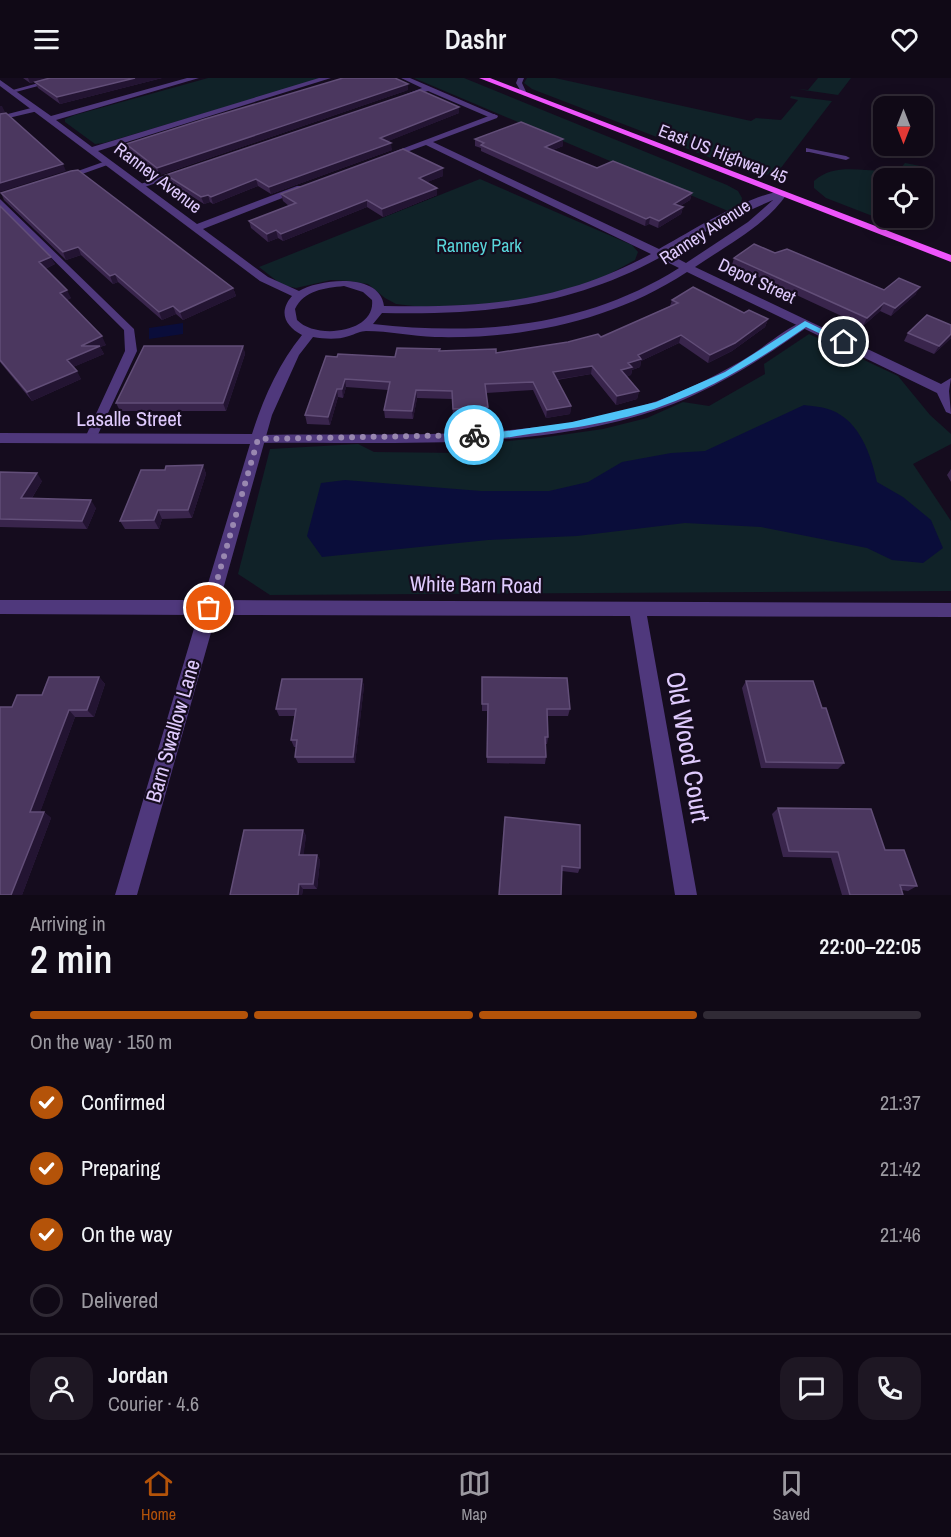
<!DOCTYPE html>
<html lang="en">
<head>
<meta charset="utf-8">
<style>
  body { margin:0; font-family:"Archivo Narrow",sans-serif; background:#1e1723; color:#f1f3f6; height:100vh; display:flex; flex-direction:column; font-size:22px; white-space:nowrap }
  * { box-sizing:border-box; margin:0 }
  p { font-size:20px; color:#9c9aa1 }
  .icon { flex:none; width:33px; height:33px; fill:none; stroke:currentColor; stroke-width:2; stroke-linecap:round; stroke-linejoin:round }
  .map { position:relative; height:817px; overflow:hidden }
  .panel { display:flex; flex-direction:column; background:#100916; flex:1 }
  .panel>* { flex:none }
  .needle { width:39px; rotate:180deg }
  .controls { position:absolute; left:873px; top:18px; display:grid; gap:12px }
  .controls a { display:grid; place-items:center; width:60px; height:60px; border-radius:12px; background:#100916; box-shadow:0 3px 15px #0003,0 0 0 2px #302a35; font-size:30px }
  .pin { position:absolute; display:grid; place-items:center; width:51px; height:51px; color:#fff; margin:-26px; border:3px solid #fff; border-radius:50%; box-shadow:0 2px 6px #0007 }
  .courier { position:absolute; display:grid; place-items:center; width:60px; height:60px; margin:-30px; border:4px solid #4fc3f7; border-radius:50%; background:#fff; color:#222; box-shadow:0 2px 8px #0007 }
  .headline em { font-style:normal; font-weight:600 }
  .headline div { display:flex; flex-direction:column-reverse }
  .headline { display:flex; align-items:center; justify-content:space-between; height:102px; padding:0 30px }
  h1 { font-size:39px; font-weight:600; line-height:45px }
  .bar { display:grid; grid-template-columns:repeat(4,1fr); gap:9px 6px; align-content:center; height:72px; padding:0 30px }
  .bar i { height:8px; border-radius:4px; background:#302a35 }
  .bar .active { background:#b45309 }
  .bar p { grid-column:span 4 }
  .line { display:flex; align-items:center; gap:15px; padding:0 30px; border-top:2px solid #302a35 }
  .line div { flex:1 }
  .round { display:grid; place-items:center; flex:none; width:63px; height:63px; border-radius:18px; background:#1e1723 }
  ol { padding:0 30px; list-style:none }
  li { display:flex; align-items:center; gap:18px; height:66px }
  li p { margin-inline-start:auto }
  li .icon { padding:6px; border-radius:50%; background:#b45309; color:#fff; stroke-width:4 }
  li:last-child { color:#9c9aa1 }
  li i { width:33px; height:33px; border:3px solid #302a35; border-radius:50% }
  header { display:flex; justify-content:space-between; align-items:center; height:78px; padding:0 30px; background:#100916; font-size:27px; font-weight:600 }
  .dock { display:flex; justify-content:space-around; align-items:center; height:84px; border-top:2px solid #302a35; background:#100916; font-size:16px; color:#9c9aa1 }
  .dock a { display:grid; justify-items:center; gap:3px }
  .dock .active { color:#b45309 }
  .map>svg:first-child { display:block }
</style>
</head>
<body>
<header><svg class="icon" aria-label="menu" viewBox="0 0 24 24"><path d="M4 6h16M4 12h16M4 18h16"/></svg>Dashr<svg class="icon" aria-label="heart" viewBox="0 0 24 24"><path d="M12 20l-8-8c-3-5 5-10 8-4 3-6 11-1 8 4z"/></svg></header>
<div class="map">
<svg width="951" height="817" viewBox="0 0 951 817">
  <rect width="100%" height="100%" fill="#150c1e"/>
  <path fill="#102228" d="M 208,0 L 324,0 L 104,65 L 95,66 L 65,44 L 65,41 L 75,37 Z
    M 414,0 L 464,0 L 727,107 L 738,113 L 742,120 L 741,126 L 728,133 Z
    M 527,0 L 555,0 L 751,43 L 756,40 L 781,42 L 798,22 L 790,20 L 791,18 L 832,23 L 777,95 L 758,98 L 532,11 L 524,5 Z
    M 818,0 L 851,0 L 838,17 L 797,11 L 808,12 Z
    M 905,85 L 920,88 L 913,100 L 884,100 L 884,140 L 890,140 L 888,144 L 826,120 L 814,110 L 814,103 C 838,81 872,98 900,91 Z
    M 480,101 L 632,167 L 638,174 L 635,182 L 593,205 L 518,225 L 422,229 L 396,226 L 385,220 L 368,206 L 348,203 L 331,202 L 296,210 L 282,207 L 259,189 Z
    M 809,256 L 898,298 L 930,337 L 951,356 L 951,366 L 913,386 L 951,443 L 951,513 L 270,517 L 238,496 L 270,371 L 358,366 L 374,374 L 462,375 L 468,367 L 540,360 L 603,351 L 647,340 L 683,324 L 709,328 L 765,296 L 764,286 Z"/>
  <path fill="#0a0d3a" d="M 183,245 L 183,256 L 149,261 L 149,250 Z
    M 804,327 C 812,328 823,329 831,332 C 860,343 871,377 877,404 L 903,419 L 931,442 L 943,470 L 923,485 L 892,482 L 867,470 L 761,449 L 685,445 L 577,458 L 488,462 L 322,479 L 307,458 L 321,405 L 345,402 L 481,413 L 549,413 L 588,404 L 622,384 L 671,375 L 705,373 Z"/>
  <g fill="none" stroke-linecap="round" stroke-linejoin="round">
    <path fill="#4f387c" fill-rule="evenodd" d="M 57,0 L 68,0 L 12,15 L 9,13 Z
      M 401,0 L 410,0 L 498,38 L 491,40 L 428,13 L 404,19 L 404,17 L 422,10 Z
      M 518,0 L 524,0 L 522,5 L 528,18 L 523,17 L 516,5 Z
      M 35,29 L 39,31 L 38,33 L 0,42 L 0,38 Z
      M 806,70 L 846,78 L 850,80 L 846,82 L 809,74 L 806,74 Z
      M 106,83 L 113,85 L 68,101 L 61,99 Z
      M 180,92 L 187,94 L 142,110 L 135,108 Z
      M 0,121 L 134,251 L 137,273 L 94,365 L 86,365 L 84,362 L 125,273 L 124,252 L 0,129 Z
      M 805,243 L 809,244 L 809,248 C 769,276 728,303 683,322 C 553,376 397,363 259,365 L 253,361 L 259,357 C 386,354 536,366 657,323 C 690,311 722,295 751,277 C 767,267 788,248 805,243 Z"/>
    <path fill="#4f387c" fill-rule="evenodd" d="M 187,0 L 199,0 L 56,42 L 92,69 L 319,0 L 331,0 L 98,73 L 197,146 L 297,108 L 303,108 L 303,112 L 203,151 L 268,199 L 299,213 C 320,201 380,194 384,228 C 484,230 562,224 651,176 L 426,67 L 390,80 L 383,78 L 494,36 L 498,38 L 497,40 L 433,64 L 659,171 C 685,157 757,111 785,114 L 787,116 C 764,149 727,167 695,189 L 941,306 L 951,300 L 949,313 L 951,336 L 946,334 L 937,315 L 687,194 C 612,243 524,261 435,259 C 412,258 389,253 366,253 C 361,253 355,256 349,258 C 337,262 325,261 313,259 L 299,277 L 272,337 L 220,522 L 951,525 L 951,539 L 647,538 L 697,817 L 675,817 L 630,538 L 216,537 L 137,817 L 115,817 L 198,537 L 0,536 L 0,522 L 203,522 L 250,366 L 0,365 L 0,355 L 252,356 C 263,321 279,285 302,257 C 285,248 278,234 292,218 L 260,203 L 0,8 L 0,2 L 51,38 ZM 773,122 L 748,144 L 686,185 L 667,175 L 721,145 ZM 659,180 L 679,190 C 586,249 480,258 373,246 L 382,235 C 483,237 569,229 659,180 ZM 344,208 L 363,214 L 372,222 C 376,255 316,262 297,242 L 295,231 C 304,212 325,210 344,208 Z"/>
    <path fill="#ee54fb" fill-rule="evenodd" d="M 479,0 L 490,0 L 951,177 L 951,184 Z"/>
  </g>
  <path fill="#39254c" d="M 23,0 L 48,0 L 30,5 Z
    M 50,0 L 162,0 L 60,26 L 38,10 L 35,4 Z
    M 408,12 L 160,97 L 129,73 L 126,66 Z
    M 459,29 L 459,35 L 388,63 L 392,72 L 271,116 L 258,108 L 213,126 L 210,124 L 204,126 L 168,103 L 166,97 Z
    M 475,61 L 563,61 L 563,68 L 553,72 L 597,90 L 692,115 L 690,122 L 680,128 L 683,129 L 681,136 L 658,150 L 649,146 L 645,148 L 481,73 L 481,70 L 475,68 Z
    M 443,90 L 443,98 L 427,104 L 437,110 L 437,117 L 383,139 L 367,129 L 283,163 L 278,160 L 268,164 L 251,150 L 249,143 L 289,128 L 283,123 L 281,116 Z
    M 1,115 L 233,210 L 236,218 L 183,242 L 176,236 L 162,242 L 118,204 L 113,206 L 81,177 L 66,182 L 4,122 Z
    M 0,128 L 55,186 L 45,191 L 71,220 L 67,222 L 106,267 L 100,269 L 104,276 L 73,289 L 81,301 L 32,323 L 0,284 Z
    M 775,175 L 884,212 L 916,216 L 891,238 L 880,233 L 863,248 L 732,187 L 734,180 Z
    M 672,222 L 744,235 L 768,241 L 765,249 L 732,273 L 708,285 L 679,265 L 641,283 L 640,289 L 632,292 L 631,297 L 627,298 L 639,313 L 637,321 L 616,327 L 591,296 L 557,302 L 571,328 L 570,336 L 546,340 L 533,312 L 486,315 L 488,329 L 488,338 L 453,339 L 452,321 L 417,320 L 413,341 L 385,340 L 384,332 L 388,312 L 346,309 L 343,320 L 338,319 L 330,347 L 307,346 L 305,337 L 326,278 L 395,279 L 440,273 L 496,275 L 601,259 L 670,228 Z
    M 951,247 L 951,260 L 934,276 L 904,263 L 908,255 Z
    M 243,268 L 245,276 L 226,333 L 120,333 L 116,325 Z
    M 203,387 L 206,396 L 192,440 L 162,441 L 159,451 L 125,451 L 120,443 L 165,392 Z
    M 951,391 L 951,404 L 947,397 Z
    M 0,394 L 42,403 L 32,420 L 96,430 L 87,451 L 0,449 Z
    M 99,599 L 105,606 L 94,639 L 75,639 L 40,734 L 44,734 L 51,740 L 22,817 L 0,817 L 12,629 L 42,617 Z
    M 482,599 L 570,631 L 568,638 L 547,638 L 548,659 L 547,666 L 546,666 L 546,679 L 545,686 L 487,685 L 487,633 L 482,633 Z
    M 362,601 L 364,608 L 355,685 L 298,685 L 295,679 L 296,669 L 294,669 L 291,662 L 295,638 L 279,638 L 276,631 Z
    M 746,603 L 822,630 L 844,685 L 838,691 L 761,690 L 742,610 Z
    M 778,730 L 885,772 L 917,808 L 908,813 L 902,812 L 903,817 L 842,817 L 831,780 L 783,779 L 772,736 Z
    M 505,739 L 580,790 L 578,795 L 562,793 Z
    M 303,752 L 306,758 L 303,777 L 317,777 L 320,782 L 317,811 L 303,811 L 302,817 L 230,817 Z"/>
  <path fill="#231432" d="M 28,0 L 48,0 L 30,5 Z
    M 135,0 L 162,0 L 60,26 L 57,19 Z
    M 408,6 L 408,12 L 160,97 L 157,90 Z
    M 0,28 L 2,28 L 5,34 L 0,36 Z
    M 459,29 L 459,35 L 381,66 L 380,60 Z
    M 563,61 L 563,68 L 545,75 L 545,69 Z
    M 391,65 L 392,72 L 271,116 L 269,109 Z
    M 63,86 L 66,93 L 0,114 L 0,105 Z
    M 443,90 L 443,98 L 420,107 L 419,100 Z
    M 256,101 L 258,108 L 213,126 L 211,119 Z
    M 437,110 L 437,117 L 383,139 L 382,131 Z
    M 692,115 L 690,122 L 672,133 L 674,126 Z
    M 208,117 L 210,124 L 204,126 L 201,119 Z
    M 367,122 L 367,129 L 283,163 L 281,156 Z
    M 683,129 L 681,136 L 658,150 L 659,143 Z
    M 650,139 L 649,146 L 645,148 L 646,141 Z
    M 276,152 L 278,160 L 268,164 L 267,156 Z
    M 78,169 L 81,177 L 66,182 L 63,174 Z
    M 51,179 L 55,186 L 43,192 L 39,184 Z
    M 115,196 L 118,204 L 113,206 L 110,198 Z
    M 920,209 L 916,216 L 891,238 L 895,230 Z
    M 233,210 L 236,218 L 183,242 L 180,234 Z
    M 67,212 L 71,220 L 64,223 L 60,215 Z
    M 884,225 L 880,233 L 863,248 L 867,240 Z
    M 173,228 L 176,236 L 162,242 L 159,234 Z
    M 768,241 L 765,249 L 732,273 L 708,285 L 710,277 Z
    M 951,256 L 951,260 L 934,276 L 939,268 Z
    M 681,257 L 679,265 L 641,283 L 640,289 L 632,292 L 631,297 L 620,300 L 621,292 L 638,277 Z
    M 102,258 L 106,267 L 100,269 L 104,276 L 71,290 L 67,282 L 81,268 Z
    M 243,268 L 245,276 L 226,333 L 223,325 Z
    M 592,288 L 591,296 L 553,302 L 553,294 Z
    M 77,293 L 81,301 L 32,323 L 27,314 Z
    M 345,301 L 346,309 L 343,320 L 342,311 Z
    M 337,311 L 338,319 L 330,347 L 328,339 Z
    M 416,312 L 417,320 L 413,341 L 412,333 Z
    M 639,313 L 637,321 L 616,327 L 617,318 Z
    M 571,328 L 570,336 L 546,340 L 547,332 Z
    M 203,387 L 206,396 L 192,440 L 188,432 Z
    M 37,395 L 42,403 L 27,428 L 21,420 Z
    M 91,422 L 96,430 L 87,451 L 82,443 Z
    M 158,432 L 162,441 L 159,451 L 154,442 Z
    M 99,599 L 105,606 L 94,639 L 87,632 Z
    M 362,601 L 364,608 L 355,685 L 353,679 Z
    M 69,632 L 75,639 L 38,740 L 30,734 Z
    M 44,734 L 51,740 L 22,817 L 11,817 Z
    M 303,752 L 306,758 L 303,782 L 299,777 Z
    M 317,777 L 320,782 L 317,811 L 313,806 Z
    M 299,806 L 303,811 L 302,817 L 298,817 Z"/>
  <path fill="#4b375f" stroke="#624e78" stroke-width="1.5" d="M 50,0 L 135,0 L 57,19 L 35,4 Z
    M 343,0 L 395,0 L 408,6 L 157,90 L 126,66 L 205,41 Z
    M 420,12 L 459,29 L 380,60 L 391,65 L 269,109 L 256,101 L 211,119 L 208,117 L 201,119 L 166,97 Z
    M 6,35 L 63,86 L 0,105 L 0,36 Z
    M 521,44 L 563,61 L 545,69 L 597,90 L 613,83 L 692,115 L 674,126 L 683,129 L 659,143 L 650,139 L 646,141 L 481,67 L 484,65 L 475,61 Z
    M 403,71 L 443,90 L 419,100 L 437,110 L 382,131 L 367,122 L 281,156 L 276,152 L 267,156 L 249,143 L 296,125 L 281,116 Z
    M 78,92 L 233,210 L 180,234 L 173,228 L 159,234 L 115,196 L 110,198 L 78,169 L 63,174 L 1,115 L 71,93 Z
    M 0,128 L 51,179 L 39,184 L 67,212 L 60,215 L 102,258 L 81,268 L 100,268 L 67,282 L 77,293 L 27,314 L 0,282 Z
    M 754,166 L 775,175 L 787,171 L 884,212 L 899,200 L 920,209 L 895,230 L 884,225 L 867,240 L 734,180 Z
    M 693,209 L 744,235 L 749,232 L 768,241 L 735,265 L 710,277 L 681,257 L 638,277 L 641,281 L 628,285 L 632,289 L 621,292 L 639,313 L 617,318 L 592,288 L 553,294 L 571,328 L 547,332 L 533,304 L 485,306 L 488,329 L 453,331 L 452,313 L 416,312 L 412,333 L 384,332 L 390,304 L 345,301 L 342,311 L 337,311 L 328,339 L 305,337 L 326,278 L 337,279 L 338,276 L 395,279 L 397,270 L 440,271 L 439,273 L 496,271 L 496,275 L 568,264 L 598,256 L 601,259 L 678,225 L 672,222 Z
    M 927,237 L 951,247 L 951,256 L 939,268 L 908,255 Z
    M 144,268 L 243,268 L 223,325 L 116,325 Z
    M 203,387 L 188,432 L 158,432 L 154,442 L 120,443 L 141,392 L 165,392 L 166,388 Z
    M 0,394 L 37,395 L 21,420 L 91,422 L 82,443 L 0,441 Z
    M 49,599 L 99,599 L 87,632 L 69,632 L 30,734 L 44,734 L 11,817 L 0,817 L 0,629 L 12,629 L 17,617 L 42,617 Z
    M 482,599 L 567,600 L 570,631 L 547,631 L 548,659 L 545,659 L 546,679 L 487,679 L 488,626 L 482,626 Z
    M 282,601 L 362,601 L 353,679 L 295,679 L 297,662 L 291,662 L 296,631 L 276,631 Z
    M 746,603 L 813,603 L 822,630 L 826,630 L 844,685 L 766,684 Z
    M 778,730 L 871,731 L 885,772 L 904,772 L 917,808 L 900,807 L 903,817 L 850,817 L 838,774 L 789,773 Z
    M 505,739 L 580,747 L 580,790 L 562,788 L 561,817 L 499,817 Z
    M 244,752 L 303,752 L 299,777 L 317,777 L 313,806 L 299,806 L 298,817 L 230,817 Z"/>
  <path fill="#4fc3f7" d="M 805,243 L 848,264 L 842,266 L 806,249 C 760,281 714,310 662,328 C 620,344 567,351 523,357 C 511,359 479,365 470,357 L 474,354 L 500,354 L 572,344 L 656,324 L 725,294 Z"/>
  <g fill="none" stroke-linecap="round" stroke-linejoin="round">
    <path stroke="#9988b0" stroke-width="6" stroke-dasharray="0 10.8" d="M 209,530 L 258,361 L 474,357"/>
  </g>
  <g text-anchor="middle" stroke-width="4.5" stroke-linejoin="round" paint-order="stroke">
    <g font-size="18" fill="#e0cbfe" stroke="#150c1e">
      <text transform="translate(723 76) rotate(21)" y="6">East US Highway 45</text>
      <text transform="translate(158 100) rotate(37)" y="6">Ranney Avenue</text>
      <text transform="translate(705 154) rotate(-33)" y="6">Ranney Avenue</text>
      <text transform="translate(757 203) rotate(25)" y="6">Depot Street</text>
    </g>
    <g font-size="18" fill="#59d6db" stroke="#150c1e">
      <text x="479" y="174">Ranney Park</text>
    </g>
    <g font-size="21" fill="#e0cbfe" stroke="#150c1e">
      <text x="129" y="348">Lasalle Street</text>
      <text transform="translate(476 507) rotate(1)" y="7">White Barn Road</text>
      <text transform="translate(173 653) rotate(-74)" y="7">Barn Swallow Lane</text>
    </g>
    <g font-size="26" fill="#e0cbfe" stroke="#150c1e">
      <text transform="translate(688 669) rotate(80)" y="9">Old Wood Court</text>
    </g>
  </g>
</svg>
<div class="controls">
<a><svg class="needle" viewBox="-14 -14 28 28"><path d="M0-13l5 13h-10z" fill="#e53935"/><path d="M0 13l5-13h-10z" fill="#9c9aa1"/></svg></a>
<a><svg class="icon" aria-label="locate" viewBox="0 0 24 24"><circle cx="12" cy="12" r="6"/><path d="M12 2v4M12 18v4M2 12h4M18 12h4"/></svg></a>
</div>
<div class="pin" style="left:209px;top:530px;background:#ea580c"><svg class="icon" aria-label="bag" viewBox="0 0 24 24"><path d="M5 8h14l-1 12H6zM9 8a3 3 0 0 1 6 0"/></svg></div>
<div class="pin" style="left:844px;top:264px;background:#1f2937"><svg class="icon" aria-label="home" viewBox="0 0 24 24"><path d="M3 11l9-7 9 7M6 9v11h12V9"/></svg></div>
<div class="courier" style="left:474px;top:357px"><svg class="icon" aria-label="bike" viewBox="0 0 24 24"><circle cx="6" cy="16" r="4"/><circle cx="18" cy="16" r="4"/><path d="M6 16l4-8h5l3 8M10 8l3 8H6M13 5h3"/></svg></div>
</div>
<section class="panel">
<div class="headline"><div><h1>2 min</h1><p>Arriving in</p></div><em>22:00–22:05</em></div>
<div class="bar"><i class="active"></i><i class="active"></i><i class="active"></i><i></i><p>On the way · 150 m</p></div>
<ol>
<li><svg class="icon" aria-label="check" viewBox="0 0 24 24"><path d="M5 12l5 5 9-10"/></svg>Confirmed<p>21:37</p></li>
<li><svg class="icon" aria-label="check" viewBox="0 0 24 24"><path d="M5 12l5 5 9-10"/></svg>Preparing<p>21:42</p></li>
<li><svg class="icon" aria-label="check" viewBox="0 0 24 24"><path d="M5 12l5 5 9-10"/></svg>On the way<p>21:46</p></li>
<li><i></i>Delivered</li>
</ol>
<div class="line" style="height:108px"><a class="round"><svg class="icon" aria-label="person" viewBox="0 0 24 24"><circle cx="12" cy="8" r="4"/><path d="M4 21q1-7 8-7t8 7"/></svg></a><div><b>Jordan</b><p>Courier · 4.6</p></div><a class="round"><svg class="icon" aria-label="chat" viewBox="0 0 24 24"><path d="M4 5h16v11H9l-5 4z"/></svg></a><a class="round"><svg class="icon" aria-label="phone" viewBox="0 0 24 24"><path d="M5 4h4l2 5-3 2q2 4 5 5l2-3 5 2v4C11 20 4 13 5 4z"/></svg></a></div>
</section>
<nav class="dock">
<a class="active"><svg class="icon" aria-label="home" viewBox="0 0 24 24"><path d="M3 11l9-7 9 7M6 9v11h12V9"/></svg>Home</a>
<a><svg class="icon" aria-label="map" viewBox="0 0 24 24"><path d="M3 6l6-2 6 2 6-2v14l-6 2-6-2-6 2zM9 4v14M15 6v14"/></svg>Map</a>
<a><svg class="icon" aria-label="saved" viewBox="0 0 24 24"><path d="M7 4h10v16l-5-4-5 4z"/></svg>Saved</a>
</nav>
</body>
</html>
